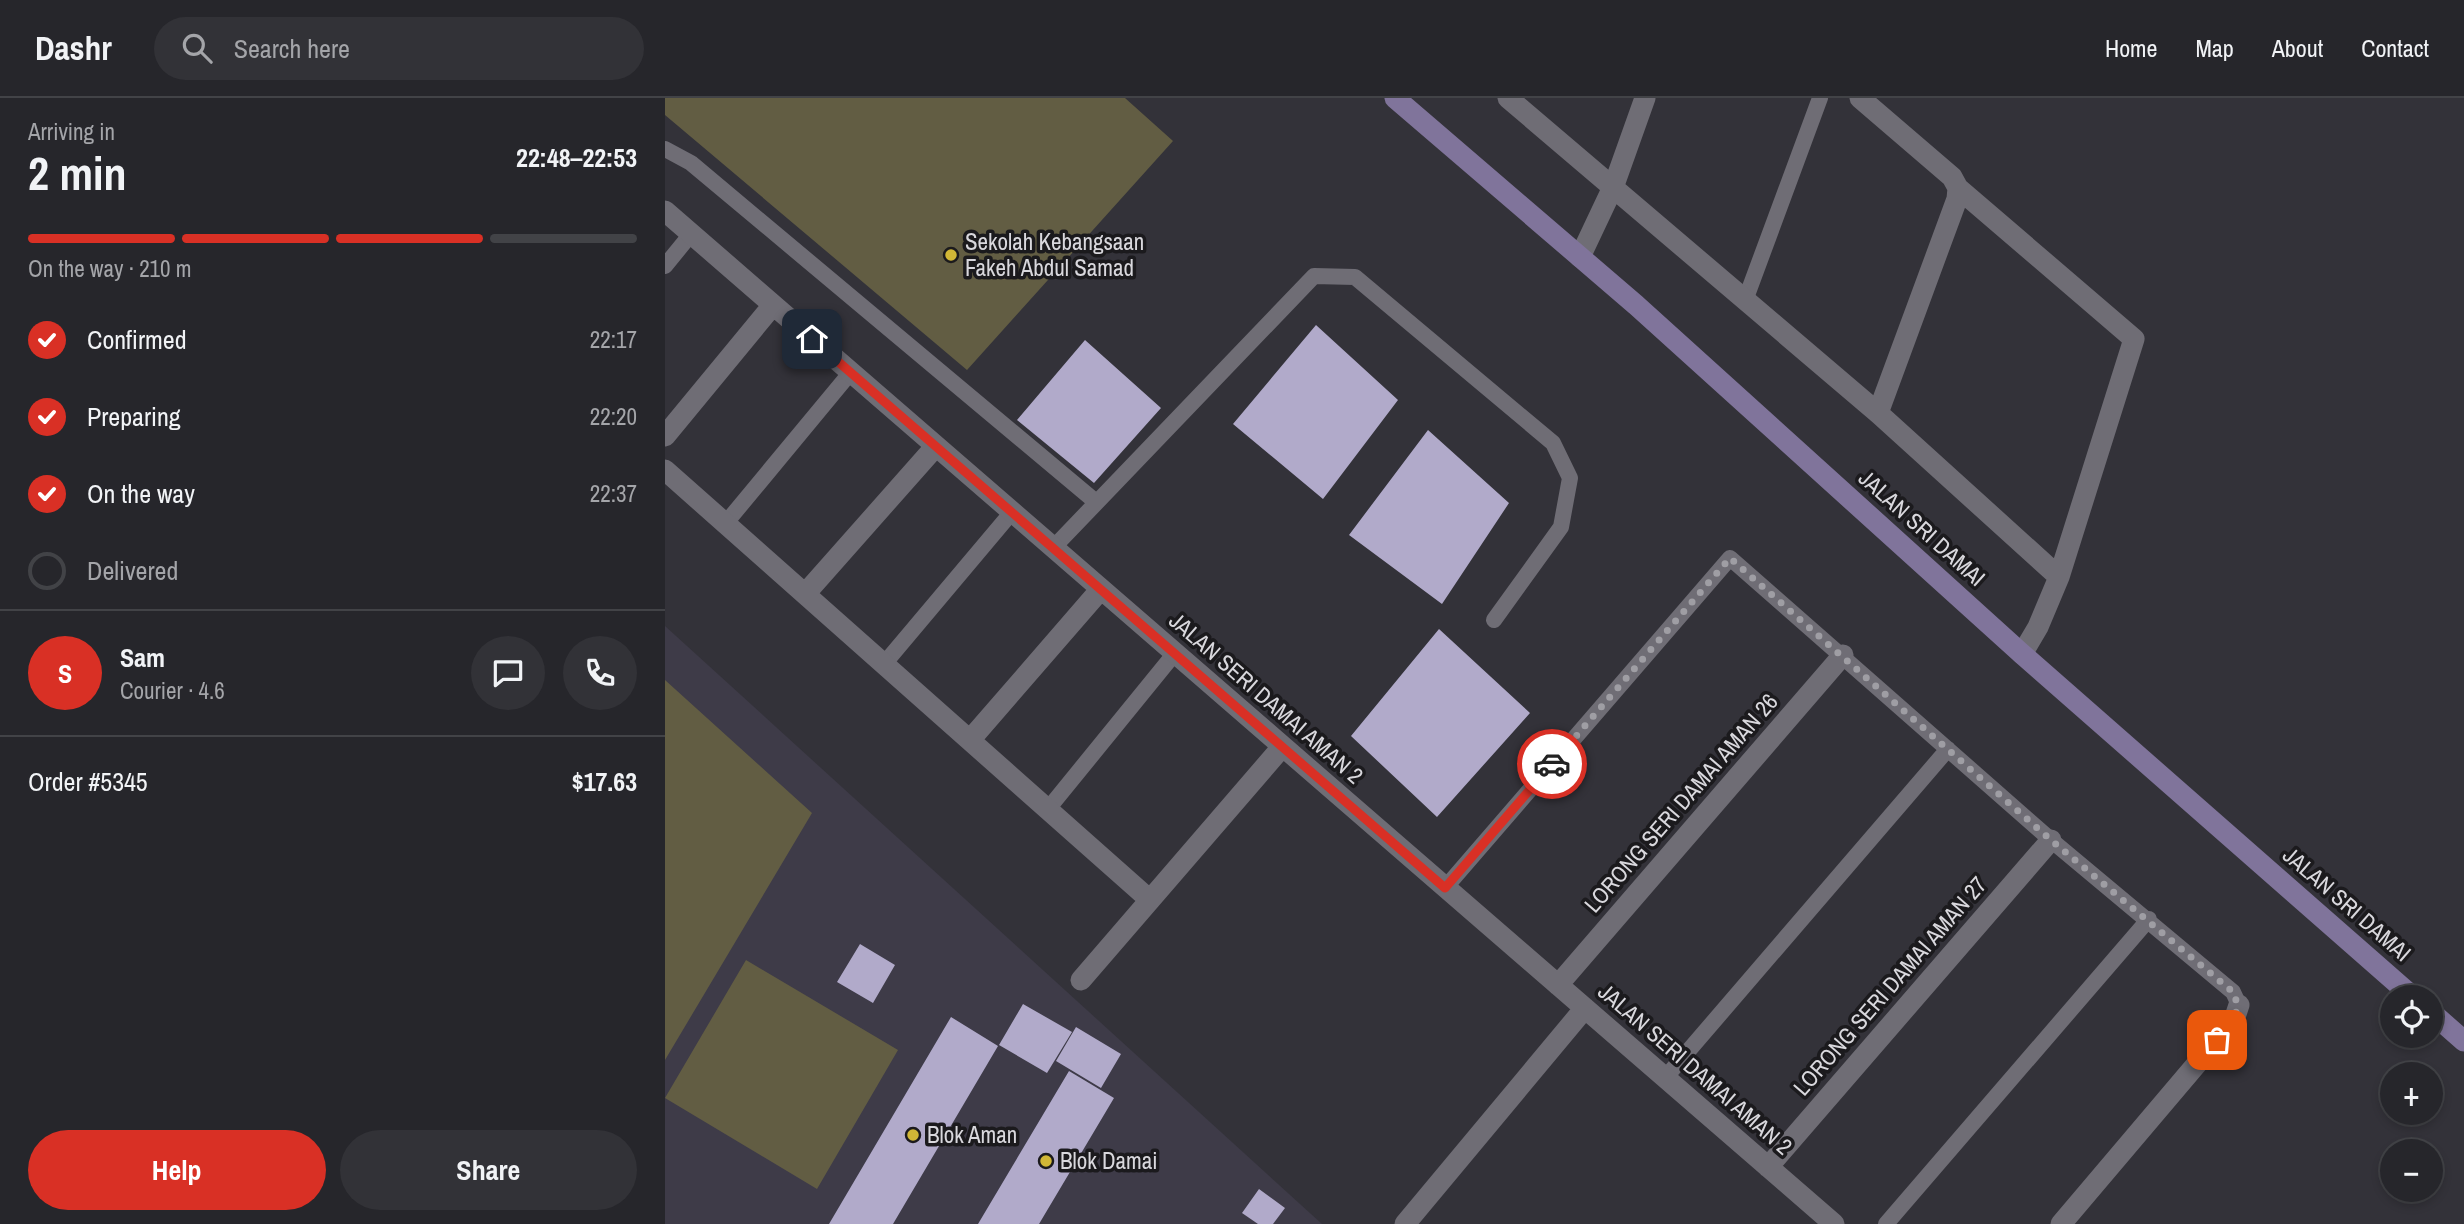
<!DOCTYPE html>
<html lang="en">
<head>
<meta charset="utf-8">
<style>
  body { margin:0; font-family:"Archivo Narrow",sans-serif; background:#323237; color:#f1f3f6; height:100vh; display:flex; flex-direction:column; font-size:26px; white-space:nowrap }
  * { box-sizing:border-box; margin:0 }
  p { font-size:23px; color:#a4a5a9 }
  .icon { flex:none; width:38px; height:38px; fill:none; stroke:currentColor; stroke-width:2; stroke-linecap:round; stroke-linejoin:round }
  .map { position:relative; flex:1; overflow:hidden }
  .panel { display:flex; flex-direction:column; background:#26262b; width:665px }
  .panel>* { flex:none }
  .controls { position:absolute; left:1715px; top:887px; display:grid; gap:14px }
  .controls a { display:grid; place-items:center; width:63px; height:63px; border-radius:50%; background:#26262b; box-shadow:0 4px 10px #0003,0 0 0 2px #424347; font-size:35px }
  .pin { position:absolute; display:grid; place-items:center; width:60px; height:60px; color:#fff; margin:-30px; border-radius:14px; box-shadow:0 4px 10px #0006 }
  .courier { position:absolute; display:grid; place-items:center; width:70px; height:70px; margin:-35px; border:5px solid #d93025; border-radius:50%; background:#fff; color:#222; box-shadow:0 2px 9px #0007 }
  .summary em { font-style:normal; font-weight:700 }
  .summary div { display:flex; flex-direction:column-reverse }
  .summary { display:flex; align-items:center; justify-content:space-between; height:119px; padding:0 28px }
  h1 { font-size:46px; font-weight:700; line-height:52px }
  .bar { display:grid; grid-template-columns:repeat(4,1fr); gap:10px 7px; align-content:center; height:84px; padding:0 28px }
  .bar i { height:9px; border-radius:5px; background:#424347 }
  .bar .active { background:#d93025 }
  .bar p { grid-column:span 4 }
  .line { display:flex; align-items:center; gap:18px; padding:0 28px; border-top:2px solid #424347 }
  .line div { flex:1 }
  .round { display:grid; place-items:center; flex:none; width:74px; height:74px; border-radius:37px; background:#323237 }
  ol { padding:0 28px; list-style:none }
  li { display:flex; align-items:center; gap:21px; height:77px }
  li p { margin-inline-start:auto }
  li .icon { padding:7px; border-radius:50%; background:#d93025; color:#fff; stroke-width:4 }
  li:last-child { color:#a4a5a9 }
  li i { width:38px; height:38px; border:4px solid #424347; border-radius:50% }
  .cta { display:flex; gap:14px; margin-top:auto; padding:14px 28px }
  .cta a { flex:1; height:80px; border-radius:42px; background:#d93025; color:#fff; font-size:28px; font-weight:700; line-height:80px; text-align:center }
  .cta a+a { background:#323237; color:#f1f3f6 }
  header { display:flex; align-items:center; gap:42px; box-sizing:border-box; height:98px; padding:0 35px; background:#26262b; border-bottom:2px solid #424347 }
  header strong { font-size:33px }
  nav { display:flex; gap:38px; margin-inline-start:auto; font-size:24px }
  .search { width:490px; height:63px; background:#323237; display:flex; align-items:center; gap:18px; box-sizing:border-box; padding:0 24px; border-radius:38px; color:#a4a5a9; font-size:26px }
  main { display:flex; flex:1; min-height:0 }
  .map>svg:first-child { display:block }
</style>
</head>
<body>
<header>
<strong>Dashr</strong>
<div class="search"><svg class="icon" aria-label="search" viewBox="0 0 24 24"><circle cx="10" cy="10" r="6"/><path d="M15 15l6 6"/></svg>Search here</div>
<nav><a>Home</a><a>Map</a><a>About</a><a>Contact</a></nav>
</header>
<main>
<section class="panel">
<div class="summary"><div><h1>2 min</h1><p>Arriving in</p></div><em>22:48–22:53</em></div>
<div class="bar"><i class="active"></i><i class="active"></i><i class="active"></i><i></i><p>On the way · 210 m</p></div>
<ol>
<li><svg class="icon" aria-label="check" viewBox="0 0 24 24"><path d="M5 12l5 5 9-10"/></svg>Confirmed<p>22:17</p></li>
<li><svg class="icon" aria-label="check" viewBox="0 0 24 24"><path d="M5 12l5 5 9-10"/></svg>Preparing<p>22:20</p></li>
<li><svg class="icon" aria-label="check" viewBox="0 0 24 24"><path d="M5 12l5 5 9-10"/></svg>On the way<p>22:37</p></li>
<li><i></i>Delivered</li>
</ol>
<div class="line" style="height:126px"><b class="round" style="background:#d93025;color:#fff">S</b><div><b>Sam</b><p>Courier · 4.6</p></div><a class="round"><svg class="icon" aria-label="chat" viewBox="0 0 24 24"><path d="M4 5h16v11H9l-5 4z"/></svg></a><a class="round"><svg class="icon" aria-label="phone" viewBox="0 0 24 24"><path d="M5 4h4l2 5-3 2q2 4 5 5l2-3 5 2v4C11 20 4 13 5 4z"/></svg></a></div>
<div class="line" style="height:91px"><div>Order #5345</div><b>$17.63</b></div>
<div class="cta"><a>Help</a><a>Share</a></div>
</section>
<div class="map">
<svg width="1799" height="1126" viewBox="0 0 1799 1126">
  <rect width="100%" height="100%" fill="#333239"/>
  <path fill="#3e3b48" d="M 0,528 L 657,1126 L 0,1126 Z"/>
  <path fill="#625d43" d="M 0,0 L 460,0 L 508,43 L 302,272 L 0,17 Z
    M 0,582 L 147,715 L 0,962 Z
    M 81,862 L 233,952 L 152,1091 L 0,1000 Z"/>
  <path fill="#b1aaca" d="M 651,227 L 733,302 L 658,401 L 568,326 Z
    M 420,242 L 496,310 L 429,385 L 352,322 Z
    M 763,332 L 844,405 L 777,506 L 684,437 Z
    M 774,531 L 865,615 L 772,719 L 686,638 Z
    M 195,846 L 230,867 L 208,905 L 172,884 Z
    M 358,906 L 407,934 L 382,975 L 334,947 Z
    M 286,919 L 333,948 L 228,1126 L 164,1126 Z
    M 411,929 L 456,956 L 436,990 L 391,963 Z
    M 404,973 L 449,1000 L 374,1126 L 313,1126 Z
    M 594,1091 L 620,1110 L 608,1126 L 593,1126 L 577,1115 Z"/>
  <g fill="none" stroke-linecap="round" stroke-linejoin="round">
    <path stroke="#6f6d75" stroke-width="16" d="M 0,51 L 26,65 L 431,404
      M 0,168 L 26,136
      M 1081,200 L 1155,0
      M 60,426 L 186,274
      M 388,450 L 649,178 L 690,179 L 888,345 L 905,380 L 896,429 L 829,522
      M 219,566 L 347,414
      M 383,711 L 510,555
      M 780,790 L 1065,460 L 1386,742 L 1568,894 L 1574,907
      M 1000,980 L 1283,651
      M 1221,1126 L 1484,821"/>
    <path stroke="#6f6d75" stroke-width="21" d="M 843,0 L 1213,315 L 1394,479 L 1373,529 L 1357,556
      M 1195,0 L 1287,79 L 1293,90 L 1469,241 L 1394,479
      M 0,113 L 1169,1126
      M 915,159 L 949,87 L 980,0
      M 1213,315 L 1292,101 L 1293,90
      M 0,338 L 108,207
      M 0,372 L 485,802
      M 140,496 L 271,348
      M 305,642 L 436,491
      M 416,882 L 617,649
      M 893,887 L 1178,557
      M 1103,1069 L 1386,742
      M 740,1126 L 920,910
      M 1396,1126 L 1569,922 L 1574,907"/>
    <path stroke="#80749b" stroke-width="21" d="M 730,0 L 971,207 L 1357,556 L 1749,900
      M 1766,914 L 1799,943"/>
  </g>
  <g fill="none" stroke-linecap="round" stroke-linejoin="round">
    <path stroke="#9f9ea4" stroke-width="7" stroke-dasharray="0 12.6" d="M 887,666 L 1065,460 L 1386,742 L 1568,894 C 1578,915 1566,926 1552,942"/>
    <path stroke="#d93025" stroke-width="9" d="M 147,241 L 780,790 L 887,666"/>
  </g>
  <g fill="#d1b736" stroke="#1b1a1d" stroke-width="2.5">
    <circle cx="286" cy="157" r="7"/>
    <circle cx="248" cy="1037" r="7"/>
    <circle cx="381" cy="1063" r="7"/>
  </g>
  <g text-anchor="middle" stroke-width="7" stroke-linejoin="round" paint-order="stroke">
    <g font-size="23" fill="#d9d8dd" stroke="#1b1a1d" text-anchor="start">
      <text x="300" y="152">Sekolah Kebangsaan<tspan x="300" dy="26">Fakeh Abdul Samad</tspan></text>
      <text x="262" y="1045">Blok Aman</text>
      <text x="395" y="1071">Blok Damai</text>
    </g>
    <g font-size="23" fill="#d9d8dd" stroke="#1b1a1d">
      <text transform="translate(1257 430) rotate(42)" y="8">JALAN SRI DAMAI</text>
      <text transform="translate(601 600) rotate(41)" y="8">JALAN SERI DAMAI AMAN 2</text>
      <text transform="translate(1016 705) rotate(-49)" y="8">LORONG SERI DAMAI AMAN 26</text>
      <text transform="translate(1682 806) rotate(41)" y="8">JALAN SRI DAMAI</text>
      <text transform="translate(1225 888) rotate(-49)" y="8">LORONG SERI DAMAI AMAN 27</text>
      <text transform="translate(1030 971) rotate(41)" y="8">JALAN SERI DAMAI AMAN 2</text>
    </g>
  </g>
</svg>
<div class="controls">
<a><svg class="icon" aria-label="locate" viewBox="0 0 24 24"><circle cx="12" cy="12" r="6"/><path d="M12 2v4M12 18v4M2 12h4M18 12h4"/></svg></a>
<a>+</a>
<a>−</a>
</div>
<div class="pin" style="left:1552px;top:942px;background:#ea580c"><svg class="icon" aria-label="bag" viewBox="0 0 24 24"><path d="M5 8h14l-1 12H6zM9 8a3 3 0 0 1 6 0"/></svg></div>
<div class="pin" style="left:147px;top:241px;background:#1f2937"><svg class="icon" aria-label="home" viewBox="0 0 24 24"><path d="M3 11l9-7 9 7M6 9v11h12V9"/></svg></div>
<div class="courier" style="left:887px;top:666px"><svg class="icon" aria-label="car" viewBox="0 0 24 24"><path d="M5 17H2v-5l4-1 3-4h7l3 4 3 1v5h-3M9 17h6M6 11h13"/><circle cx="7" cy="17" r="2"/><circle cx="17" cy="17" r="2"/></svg></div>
</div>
</main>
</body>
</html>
